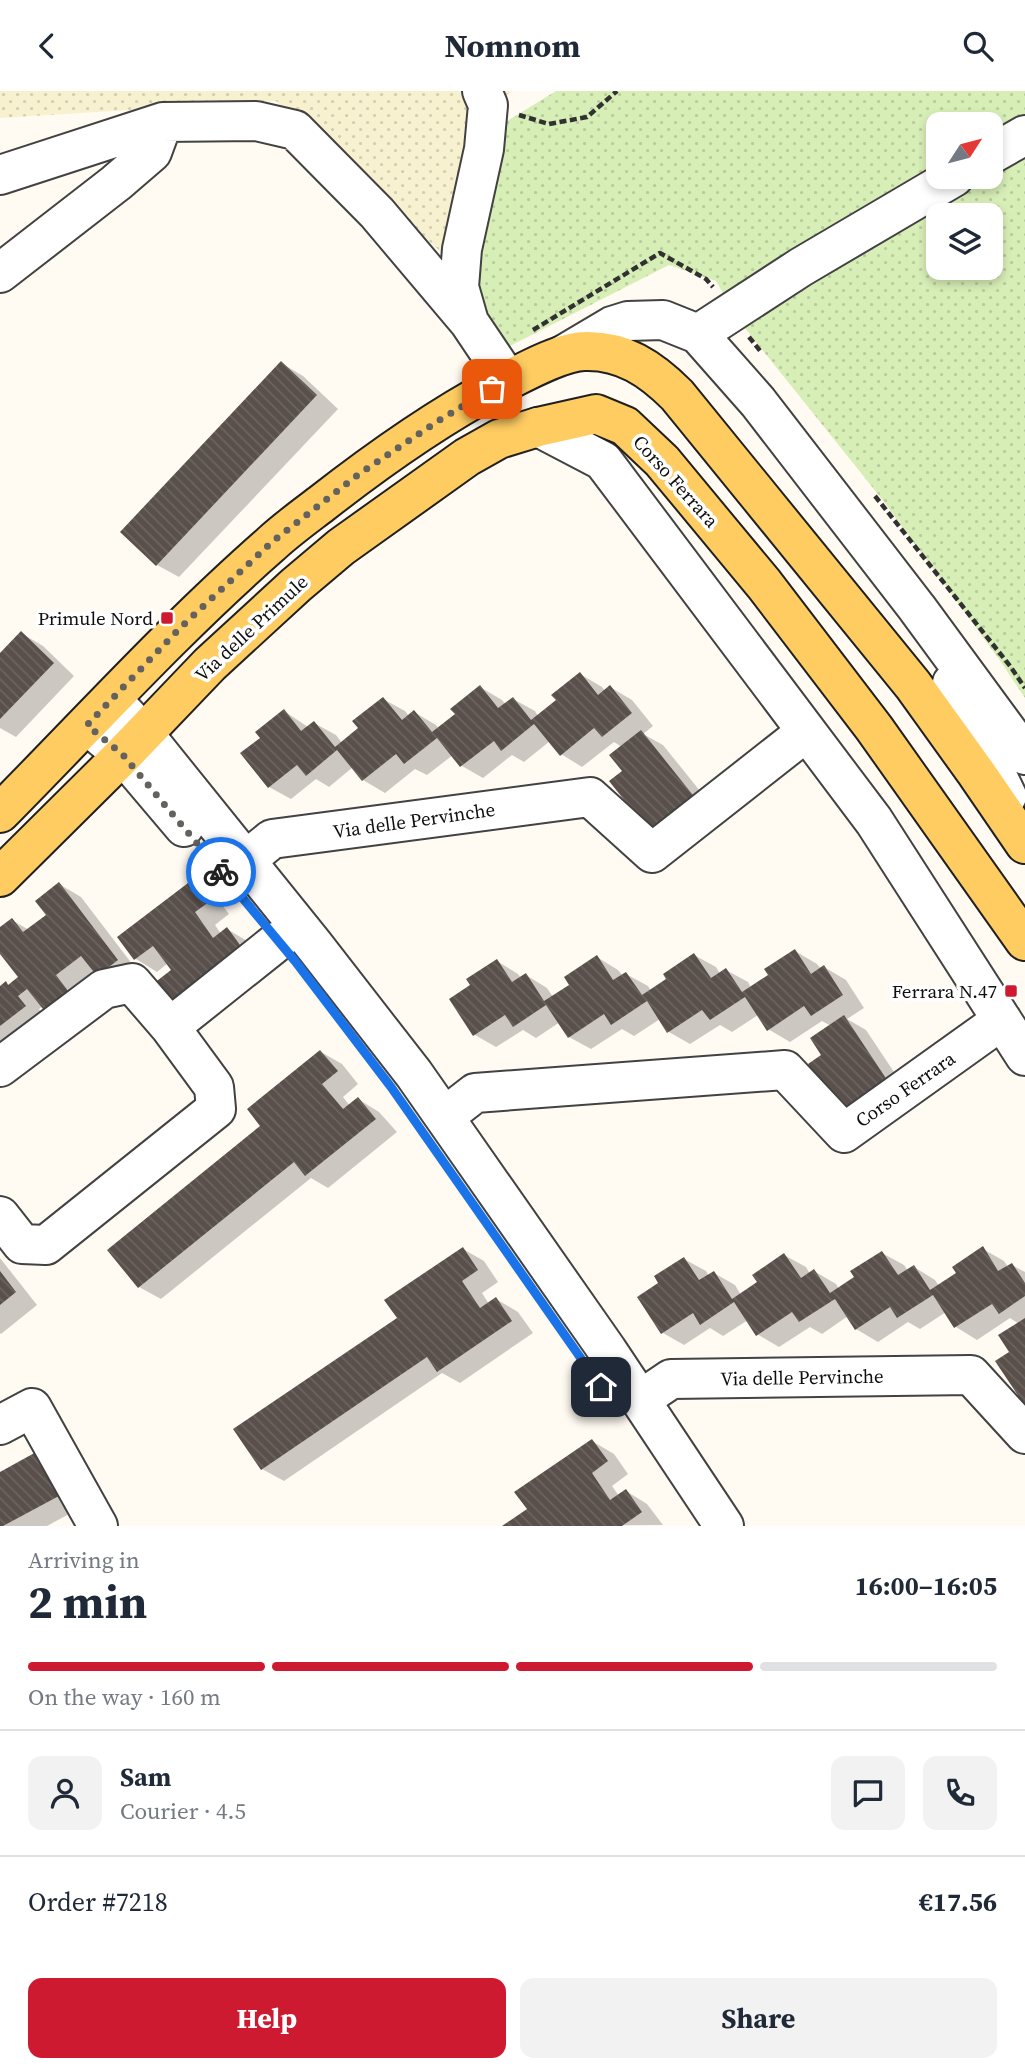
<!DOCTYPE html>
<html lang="en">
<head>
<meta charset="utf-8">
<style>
  body { margin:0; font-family:"Source Serif 4",serif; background:#f2f2f3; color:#1f2937; height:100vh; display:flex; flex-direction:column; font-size:26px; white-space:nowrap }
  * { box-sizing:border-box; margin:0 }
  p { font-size:23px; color:#747a83 }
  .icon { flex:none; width:38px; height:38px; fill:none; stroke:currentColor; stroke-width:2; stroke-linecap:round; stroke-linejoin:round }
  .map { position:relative; height:1435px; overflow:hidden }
  .panel { display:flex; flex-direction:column; background:#fff; flex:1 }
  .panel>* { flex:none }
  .needle { width:46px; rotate:54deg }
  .buttons { position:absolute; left:926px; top:21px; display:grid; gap:14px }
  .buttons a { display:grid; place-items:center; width:77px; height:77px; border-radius:14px; background:#fff; box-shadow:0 4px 10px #0003; font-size:35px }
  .pin { position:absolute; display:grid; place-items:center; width:60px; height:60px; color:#fff; margin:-30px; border-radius:14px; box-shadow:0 4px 10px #0006 }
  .courier { position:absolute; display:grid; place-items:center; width:70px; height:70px; margin:-35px; border:5px solid #1a73e8; border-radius:50%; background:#fff; color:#222; box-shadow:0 2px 9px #0007 }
  .headline em { font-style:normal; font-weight:700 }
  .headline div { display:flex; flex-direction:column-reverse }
  .headline { display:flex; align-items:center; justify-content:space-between; height:119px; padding:0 28px }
  h1 { font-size:46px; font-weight:700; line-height:52px }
  .bar { display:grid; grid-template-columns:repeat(4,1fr); gap:10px 7px; align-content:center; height:84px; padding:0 28px }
  .bar i { height:9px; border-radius:5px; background:#e0e1e3 }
  .bar .on { background:#cd1a31 }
  .bar p { grid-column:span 4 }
  .line { display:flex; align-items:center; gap:18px; padding:0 28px; border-top:2px solid #e0e1e3 }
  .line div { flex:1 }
  .round { display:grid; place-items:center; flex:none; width:74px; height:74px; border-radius:14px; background:#f2f2f3 }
  .action { display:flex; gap:14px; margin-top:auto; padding:14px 28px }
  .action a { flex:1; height:80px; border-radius:14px; background:#cd1a31; color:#fff; font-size:28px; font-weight:700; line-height:80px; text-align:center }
  .action a+a { background:#f2f2f3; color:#1f2937 }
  header { display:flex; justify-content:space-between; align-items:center; height:91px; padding:0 28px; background:#fff; font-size:32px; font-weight:700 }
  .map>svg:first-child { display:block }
</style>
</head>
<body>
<header><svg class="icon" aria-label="back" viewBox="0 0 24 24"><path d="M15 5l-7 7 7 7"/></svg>Nomnom<svg class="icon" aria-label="search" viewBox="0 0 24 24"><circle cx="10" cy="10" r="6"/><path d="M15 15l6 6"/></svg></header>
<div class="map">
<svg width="1025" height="1435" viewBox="0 0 1025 1435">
  <defs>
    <pattern id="farmland-dots" width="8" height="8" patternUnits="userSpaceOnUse" patternTransform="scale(1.75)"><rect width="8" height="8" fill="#f8f1cf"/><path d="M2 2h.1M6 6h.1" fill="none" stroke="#d3cdb1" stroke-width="1.8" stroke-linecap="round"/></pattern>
    <pattern id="grass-dots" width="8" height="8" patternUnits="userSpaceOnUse" patternTransform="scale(1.75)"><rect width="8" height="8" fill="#d8eeb7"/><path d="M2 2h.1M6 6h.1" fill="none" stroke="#b8cb9c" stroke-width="1.8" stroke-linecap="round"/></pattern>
    <pattern id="building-back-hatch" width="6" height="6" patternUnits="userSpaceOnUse" patternTransform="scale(1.75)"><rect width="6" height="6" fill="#594f4b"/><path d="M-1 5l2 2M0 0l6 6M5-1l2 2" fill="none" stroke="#6c6461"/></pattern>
  </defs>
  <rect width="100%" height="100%" fill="#fffbf2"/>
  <path fill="url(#farmland-dots)" d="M 0,0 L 513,0 L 488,15 L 453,172 L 276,10 L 0,27 Z"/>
  <path fill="url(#grass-dots)" fill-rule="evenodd" d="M 556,0 L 1025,0 L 1025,607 L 1001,571 L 885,412 L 740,231 L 716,190 L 669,174 L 508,256 L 475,204 L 482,93 L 504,32 ZM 938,33 L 990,33 L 990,86 L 938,86 ZM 938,124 L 990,124 L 990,177 L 938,177 Z"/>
  <path fill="#0003" d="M 281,272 L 303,285 L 338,318 L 179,486 L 157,474 L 123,441 Z
    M 21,542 L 43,555 L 74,585 L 16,646 L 0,637 L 0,564 Z
    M 580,583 L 602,596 L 605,600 L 610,596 L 632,609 L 653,635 L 643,643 L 663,654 L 717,721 L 624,680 L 622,656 L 614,651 L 582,676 L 561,663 L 550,650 L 524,671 L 512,664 L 483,687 L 462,675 L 453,664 L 427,684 L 415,678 L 385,702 L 363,689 L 353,676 L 329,696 L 316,688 L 291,708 L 269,696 L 263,647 L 284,620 L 308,636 L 314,632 L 336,644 L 342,652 L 361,638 L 383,608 L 405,620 L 409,625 L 414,621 L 436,634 L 439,638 L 457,623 L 480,596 L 502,609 L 506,614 L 513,608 L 535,620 L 538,625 L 558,610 Z
    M 192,791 L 214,803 L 229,823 L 215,834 L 221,843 L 227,838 L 249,851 L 266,874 L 174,880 L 168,872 L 157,881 L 136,868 L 119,846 Z
    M 59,793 L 81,806 L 139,882 L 77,897 L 43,915 L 39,918 L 46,928 L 0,964 L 0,897 L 6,893 L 10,895 L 20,886 L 0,860 L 0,838 L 12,829 L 29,839 L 49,824 Z
    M 795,860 L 817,873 L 821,878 L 824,876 L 846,889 L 864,917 L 847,928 L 866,939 L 914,1011 L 824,964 L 831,935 L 822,930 L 790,951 L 768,938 L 758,924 L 732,941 L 720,934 L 690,953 L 669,941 L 660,928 L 634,945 L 622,938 L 591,958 L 569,946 L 560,931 L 536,947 L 523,939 L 496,956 L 475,944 L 473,895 L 497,870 L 518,883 L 521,887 L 526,884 L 547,897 L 553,906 L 571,894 L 597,866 L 618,879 L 623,885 L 626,883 L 648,895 L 651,900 L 669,889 L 694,864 L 716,876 L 720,883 L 726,879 L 748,891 L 751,897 L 771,885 Z
    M 321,961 L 342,973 L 358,993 L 343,1006 L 350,1015 L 358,1008 L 379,1021 L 397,1041 L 328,1097 L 311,1087 L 161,1208 L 139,1196 Z
    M 463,1158 L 484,1170 L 498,1191 L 482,1202 L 489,1213 L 496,1208 L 518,1221 L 533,1242 L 460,1292 L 442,1282 L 284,1390 L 262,1378 Z
    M 983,1158 L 1004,1170 L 1008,1176 L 1012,1174 L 1025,1181 L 1025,1312 L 1011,1262 L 1019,1233 L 1010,1227 L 977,1249 L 956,1236 L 946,1221 L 920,1238 L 908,1231 L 878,1251 L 856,1238 L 848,1225 L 822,1243 L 810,1236 L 779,1256 L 757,1243 L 748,1229 L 723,1245 L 710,1237 L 684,1254 L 663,1242 L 661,1192 L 684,1168 L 706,1180 L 709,1185 L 714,1182 L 735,1194 L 741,1204 L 759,1192 L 784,1164 L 806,1176 L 810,1183 L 814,1180 L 836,1193 L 839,1198 L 857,1186 L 882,1162 L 904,1174 L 908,1180 L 914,1176 L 935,1189 L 939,1195 L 958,1182 Z
    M 0,1167 L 37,1214 L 1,1243 L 0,1242 Z
    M 592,1350 L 614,1363 L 628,1383 L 612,1395 L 619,1405 L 626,1400 L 647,1413 L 663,1434 L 505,1435 L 529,1419 Z
    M 0,1383 L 91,1411 L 47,1435 L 0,1435 Z"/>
  <path fill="url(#building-back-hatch)" d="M 281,270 L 317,304 L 156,475 L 120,441 Z
    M 21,540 L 54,572 L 0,628 L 0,562 Z
    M 580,581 L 598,604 L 610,594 L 632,622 L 602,646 L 594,637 L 560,665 L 534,633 L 501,660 L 494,650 L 460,676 L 437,647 L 404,673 L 396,663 L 362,690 L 337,659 L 306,685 L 297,674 L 268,697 L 240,662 L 260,647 L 255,641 L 284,618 L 301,640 L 314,630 L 335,656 L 358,637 L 352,630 L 383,606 L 402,629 L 414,619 L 432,641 L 455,623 L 450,618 L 480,594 L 498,617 L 513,606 L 531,629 L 556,609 L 551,604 Z
    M 641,639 L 696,708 L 652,744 L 609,690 L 622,680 L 609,664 Z
    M 192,789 L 209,811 L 195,821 L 213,847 L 227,836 L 245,861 L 171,917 L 153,893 L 171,879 L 153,855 L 134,869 L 117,846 Z
    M 59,791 L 118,869 L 97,885 L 81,865 L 56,884 L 71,904 L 47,923 L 27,898 L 18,905 L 26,915 L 0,935 L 0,895 L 6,890 L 8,894 L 18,886 L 0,863 L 0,836 L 12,827 L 23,841 L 46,824 L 35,810 Z
    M 795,858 L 811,883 L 824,874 L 843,904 L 811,925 L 804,915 L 767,940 L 745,906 L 710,929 L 702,919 L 667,942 L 647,910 L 611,934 L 604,923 L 568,947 L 546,914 L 513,936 L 505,924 L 473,945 L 449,908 L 470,894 L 466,888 L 497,868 L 512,891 L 526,882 L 544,910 L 569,894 L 564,886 L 597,864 L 613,889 L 626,881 L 642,904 L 666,888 L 663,883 L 694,862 L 711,887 L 726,877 L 742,901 L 768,884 L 764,878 Z
    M 844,924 L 893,998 L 846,1030 L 808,973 L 821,964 L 810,947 Z
    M 320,959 L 338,980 L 322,993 L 343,1018 L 358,1006 L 376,1028 L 305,1085 L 294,1071 L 138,1197 L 107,1159 L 260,1035 L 247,1018 Z
    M 983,1155 L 998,1180 L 1012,1172 L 1025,1192 L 1025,1205 L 999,1223 L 992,1213 L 954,1237 L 933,1204 L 897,1227 L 890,1216 L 855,1239 L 835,1208 L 799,1231 L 792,1221 L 756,1245 L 734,1211 L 700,1234 L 693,1222 L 661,1243 L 637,1206 L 658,1192 L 654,1185 L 684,1166 L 699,1189 L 714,1180 L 732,1208 L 757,1191 L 752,1184 L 784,1162 L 801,1187 L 814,1178 L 830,1202 L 854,1186 L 850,1180 L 882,1160 L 898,1184 L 914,1174 L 930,1199 L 956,1182 L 952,1176 Z
    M 463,1156 L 478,1179 L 462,1190 L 480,1217 L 496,1206 L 512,1230 L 437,1281 L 427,1266 L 261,1379 L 233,1338 L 397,1227 L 384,1209 Z
    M 0,1180 L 16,1201 L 0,1214 Z
    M 1025,1227 L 1025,1315 L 995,1270 L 1009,1261 L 998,1244 Z
    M 592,1348 L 608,1370 L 592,1382 L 610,1409 L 626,1398 L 642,1421 L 622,1435 L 502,1435 L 527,1418 L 514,1401 Z
    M 47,1355 L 70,1399 L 3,1435 L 0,1435 L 0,1381 Z"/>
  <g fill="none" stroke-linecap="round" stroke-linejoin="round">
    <g stroke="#424242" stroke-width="42">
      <path id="minor" d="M 482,0 L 488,14 L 484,58 L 462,158 L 459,196 L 469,231 L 508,289
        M 990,64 L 1025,44
        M 0,84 L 163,31 L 256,30 L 295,39 L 377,122 L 469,231
        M 0,182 L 116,92 L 152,61 L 163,31
        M 698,243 L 801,176 L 954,86
        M 563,264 L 612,235 L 628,230 L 663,229 L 698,243 L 758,311 L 917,517 L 1025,664
        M 538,336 L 603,370 L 874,730 L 1025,965
        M 952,592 L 1007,705
        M 112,609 L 143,642 L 313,853 L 414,983 L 607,1259 L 724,1435
        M 87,634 L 123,664 L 184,736
        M 245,770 L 272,748 L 590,706 L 652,762 L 806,641
        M 170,936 L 278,850
        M 0,976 L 104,898 L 132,892 L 170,936 L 214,996 L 216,1018 L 46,1154 L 22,1153 L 0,1125
        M 444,1026 L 475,1002 L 785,979 L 844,1042 L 1002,929
        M 640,1309 L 671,1288 L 971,1284 L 1025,1343
        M 0,1334 L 32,1317 L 98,1435"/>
    </g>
    <g stroke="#202020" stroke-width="42">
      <path id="major" d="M 0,722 C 89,632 175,537 271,453 C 286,439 304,426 321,413 C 376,370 435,328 497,295 C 519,284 561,260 585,260 C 623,259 651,278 677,304 L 913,594 L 977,683 L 1025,753
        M 0,786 L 123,664 L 210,573 L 296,494 L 341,456 L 467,366 L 499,348 L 538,336 L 596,323 L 625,335 L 662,370 L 764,493 L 874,637 L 1025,850"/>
    </g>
    <path stroke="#313131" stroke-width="4.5" stroke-dasharray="7 3.5" stroke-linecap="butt" d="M 519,24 L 549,33 L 587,26 L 617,0
      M 533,239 L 660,162 L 706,188 L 713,196
      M 749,246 L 761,261
      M 875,405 L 1010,575 L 1025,597"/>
    <use href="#minor" stroke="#fff" stroke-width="38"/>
    <use href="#major" stroke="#ffcc62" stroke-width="38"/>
  </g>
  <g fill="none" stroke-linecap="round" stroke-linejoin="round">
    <path stroke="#63625e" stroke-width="7" stroke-dasharray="0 12.6" d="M 221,781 L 123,664 L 87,634 L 181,536 L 272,451 L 359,383 L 441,328 L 492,298"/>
    <path stroke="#1a73e8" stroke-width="9" d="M 221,781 L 295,870 L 391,996 L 601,1296"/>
  </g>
  <g fill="#cd1a31" stroke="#fff" stroke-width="2.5">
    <rect x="160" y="520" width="14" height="14" rx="3.5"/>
    <rect x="1004" y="893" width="14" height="14" rx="3.5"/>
  </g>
  <g text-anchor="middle" stroke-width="7" stroke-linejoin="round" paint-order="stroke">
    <g font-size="19" fill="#0f0f0f" stroke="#fff">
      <text transform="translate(676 390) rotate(48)" y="7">Corso Ferrara</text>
      <text transform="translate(251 537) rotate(-43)" y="7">Via delle Primule</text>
      <text transform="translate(414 729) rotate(-8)" y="7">Via delle Pervinche</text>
      <text transform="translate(905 998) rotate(-35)" y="7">Corso Ferrara</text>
      <text transform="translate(802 1286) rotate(-1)" y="7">Via delle Pervinche</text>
    </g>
    <g font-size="19" fill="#0f0f0f" stroke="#fff" text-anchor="end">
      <text x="153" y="534">Primule Nord</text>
      <text x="997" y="907">Ferrara N.47</text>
    </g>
  </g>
</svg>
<div class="buttons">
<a><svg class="needle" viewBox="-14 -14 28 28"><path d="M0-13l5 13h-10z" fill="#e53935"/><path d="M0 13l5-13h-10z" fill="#747a83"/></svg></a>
<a><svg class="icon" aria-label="layers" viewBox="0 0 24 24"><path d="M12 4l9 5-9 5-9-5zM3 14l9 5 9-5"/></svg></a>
</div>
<div class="pin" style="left:492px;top:298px;background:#ea580c"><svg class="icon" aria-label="bag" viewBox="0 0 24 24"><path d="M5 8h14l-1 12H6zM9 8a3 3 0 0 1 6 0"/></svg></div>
<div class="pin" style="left:601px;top:1296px;background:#1f2937"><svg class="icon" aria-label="home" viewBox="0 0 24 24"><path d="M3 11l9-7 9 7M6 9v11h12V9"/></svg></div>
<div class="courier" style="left:221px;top:781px"><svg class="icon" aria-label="bike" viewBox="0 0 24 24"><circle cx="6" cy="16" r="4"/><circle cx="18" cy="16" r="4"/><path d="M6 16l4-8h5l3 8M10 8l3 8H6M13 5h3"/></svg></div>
</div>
<section class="panel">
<div class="headline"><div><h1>2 min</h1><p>Arriving in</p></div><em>16:00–16:05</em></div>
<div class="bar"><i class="on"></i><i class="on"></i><i class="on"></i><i></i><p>On the way · 160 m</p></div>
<div class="line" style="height:126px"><a class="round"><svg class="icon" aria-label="person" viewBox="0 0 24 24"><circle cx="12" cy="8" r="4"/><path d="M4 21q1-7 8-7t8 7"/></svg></a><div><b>Sam</b><p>Courier · 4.5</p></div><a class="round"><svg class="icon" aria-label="chat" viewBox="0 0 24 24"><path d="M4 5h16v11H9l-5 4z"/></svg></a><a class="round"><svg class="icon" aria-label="phone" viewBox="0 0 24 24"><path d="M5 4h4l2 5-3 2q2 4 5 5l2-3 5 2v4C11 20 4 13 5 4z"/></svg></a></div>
<div class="line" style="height:91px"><div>Order #7218</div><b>€17.56</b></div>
<div class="action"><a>Help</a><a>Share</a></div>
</section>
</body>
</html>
